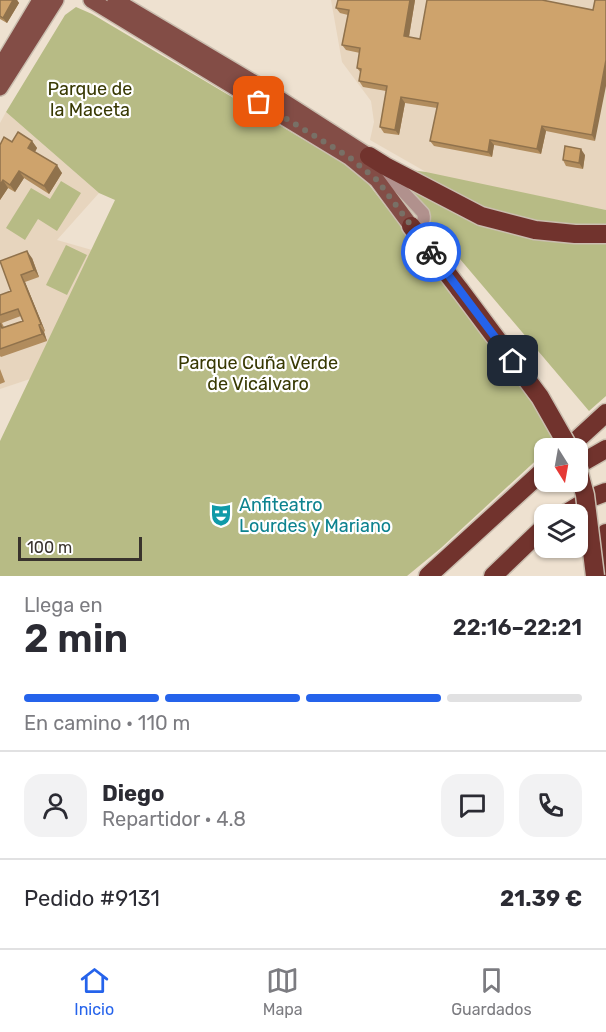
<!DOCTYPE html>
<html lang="es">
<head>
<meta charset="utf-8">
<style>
  body { margin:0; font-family:Rubik,sans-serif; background:#f2f2f3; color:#2b2b33; height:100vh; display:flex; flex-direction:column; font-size:22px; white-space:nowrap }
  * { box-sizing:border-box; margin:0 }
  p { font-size:20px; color:#7c7c81 }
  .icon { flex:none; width:33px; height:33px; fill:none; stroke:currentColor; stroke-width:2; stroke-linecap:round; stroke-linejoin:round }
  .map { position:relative; height:576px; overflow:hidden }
  .drawer { display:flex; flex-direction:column; background:#fff; flex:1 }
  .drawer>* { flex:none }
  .needle { width:39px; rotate:169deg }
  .tools { position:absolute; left:534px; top:438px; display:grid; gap:12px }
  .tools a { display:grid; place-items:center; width:54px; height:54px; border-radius:12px; background:#fff; box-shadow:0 2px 4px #0004; font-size:30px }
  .scale { position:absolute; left:18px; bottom:15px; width:124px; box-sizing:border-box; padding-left:6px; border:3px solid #39332d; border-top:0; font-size:16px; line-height:21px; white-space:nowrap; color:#39332d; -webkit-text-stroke:4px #fff; paint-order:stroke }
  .pin { position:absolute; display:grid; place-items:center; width:51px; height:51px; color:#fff; margin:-26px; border-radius:12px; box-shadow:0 3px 9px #0006 }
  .courier { position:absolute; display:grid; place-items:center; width:60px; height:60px; margin:-30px; border:4px solid #2563eb; border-radius:50%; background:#fff; color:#222; box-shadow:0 2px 8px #0007 }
  .head em { font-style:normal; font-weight:600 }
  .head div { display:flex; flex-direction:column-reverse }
  .head { display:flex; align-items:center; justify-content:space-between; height:102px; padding:0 24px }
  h1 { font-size:39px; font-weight:600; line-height:45px }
  .bar { display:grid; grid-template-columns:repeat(4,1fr); gap:9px 6px; align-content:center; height:72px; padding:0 24px }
  .bar i { height:8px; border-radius:4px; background:#e1e1e2 }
  .bar .active { background:#2563eb }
  .bar p { grid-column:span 4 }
  .line { display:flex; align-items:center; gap:15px; padding:0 24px; border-top:2px solid #e1e1e2 }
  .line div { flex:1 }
  .round { display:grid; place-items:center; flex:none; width:63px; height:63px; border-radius:18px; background:#f2f2f3 }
  .menu { display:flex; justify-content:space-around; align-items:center; height:84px; border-top:2px solid #e1e1e2; background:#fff; font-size:16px; color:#7c7c81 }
  .menu a { display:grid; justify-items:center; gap:3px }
  .menu .active { color:#2563eb }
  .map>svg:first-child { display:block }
</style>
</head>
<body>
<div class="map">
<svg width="606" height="576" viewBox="0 0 606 576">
  <rect width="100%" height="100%" fill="#eee1d0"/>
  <path fill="#e7d5be" d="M 331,0 L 606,0 L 606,210 L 434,175 L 426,172 L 370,140 L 374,122 L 371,101 L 342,62 Z
    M 6,112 L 99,193 L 57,240 L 92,250 L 30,379 L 0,389 L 0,123 Z"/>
  <path fill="#b7bb85" d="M 76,7 L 92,14 L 360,173 L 549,418 L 560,438 L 549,448 L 544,448 L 544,453 L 441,548 L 407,576 L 0,576 L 0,441 L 115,200 L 99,193 L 6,112 L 65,15 Z
    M 381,166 L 426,172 L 606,210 L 606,396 L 589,411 Z
    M 61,181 L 81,193 L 57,231 L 38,219 L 25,240 L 6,228 L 31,188 L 50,199 Z
    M 66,245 L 87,255 L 67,295 L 46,285 Z"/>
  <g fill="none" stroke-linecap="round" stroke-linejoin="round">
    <g stroke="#cabeaf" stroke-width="15">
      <path id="minor" d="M 383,170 L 423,213 C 426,222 420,228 411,226"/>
    </g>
    <g stroke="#cabeaf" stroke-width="18">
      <path id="major" d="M 91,0 L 349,157 L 377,180 L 411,226
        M 115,0 L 260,86 L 369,156
        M 0,67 L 40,0
        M 0,88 L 56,0"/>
    </g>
    <g stroke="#cabeaf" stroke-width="21">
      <path id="highway" d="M 369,156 L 385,166 L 481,216 L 535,230 L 575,234 L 606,234
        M 411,226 L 460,290
        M 568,448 L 606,413
        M 578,465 L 606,449
        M 565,514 L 593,497 L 606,492
        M 428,576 L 544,470
        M 493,576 L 544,527
        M 600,576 L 606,533"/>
    </g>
    <use href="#minor" stroke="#b1918d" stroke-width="12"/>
    <use href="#major" stroke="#834d46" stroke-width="15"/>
    <use href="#highway" stroke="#71332d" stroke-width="18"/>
    <g stroke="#cabeaf" stroke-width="21" stroke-linecap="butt">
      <path id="highway-bridge" d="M 460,290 L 540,397 L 569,448
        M 578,469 L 585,495 L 595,576"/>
    </g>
    <use href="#highway-bridge" stroke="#71332d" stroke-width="18"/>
  </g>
  <path fill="#b18c5d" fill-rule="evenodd" d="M 0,0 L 17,0 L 19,3 L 7,23 L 0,19 Z
    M 415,0 L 409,37 L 420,39 L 542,0 L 595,141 L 546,131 L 541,154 L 494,145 L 492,157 L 434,146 L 430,141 L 437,108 L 405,103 L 399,135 L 384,133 L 380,127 L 386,91 L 363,87 L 359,81 L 361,73 L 357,68 L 360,53 L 346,50 L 342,45 L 348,15 L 340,13 L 336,8 Z
    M 32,141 L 37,148 L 35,152 L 62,173 L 49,194 L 24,178 L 15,192 L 8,188 L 0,200 L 0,145 L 12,142 Z
    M 585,155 L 583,169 L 566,166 L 563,160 Z
    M 32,258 L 39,277 L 25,282 L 45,331 L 44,332 L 47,341 L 1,357 L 0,356 L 0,295 L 11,291 ZM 21,316 L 23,321 L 4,327 L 2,323 Z
    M 0,369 L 5,382 L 0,384 Z"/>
  <path fill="#90724c" d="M 13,0 L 17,0 L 19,3 L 7,23 L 3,18 Z
    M 410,0 L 415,0 L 408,42 L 404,36 Z
    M 606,60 L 606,86 L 595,141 L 592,135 Z
    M 401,97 L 405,103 L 399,135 L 395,130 Z
    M 542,126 L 546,131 L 541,154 L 537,149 Z
    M 490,140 L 494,145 L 492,157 L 488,152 Z
    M 32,141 L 37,148 L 33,155 L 28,148 Z
    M 581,149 L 585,155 L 583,169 L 579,163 Z
    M 57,165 L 62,173 L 49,194 L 44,186 Z
    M 19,171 L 24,178 L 15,192 L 10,185 Z
    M 3,180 L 8,188 L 0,200 L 0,185 Z
    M 27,251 L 32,258 L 39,277 L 34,270 Z
    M 21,275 L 25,282 L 45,331 L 41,324 Z
    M 39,325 L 44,332 L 47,341 L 42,334 Z"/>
  <path fill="#cea36c" stroke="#90724c" stroke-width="1.5" d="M 0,0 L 13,0 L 3,18 L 0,16 Z
    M 338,0 L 410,0 L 404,36 L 420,39 L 427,0 L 542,0 L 593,10 L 595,0 L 606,0 L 606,60 L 592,135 L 542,126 L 537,149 L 490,140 L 488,152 L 430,141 L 438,103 L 401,97 L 395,130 L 380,127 L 387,86 L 359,81 L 361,69 L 357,68 L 360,48 L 342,45 L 349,10 L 336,8 Z
    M 18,132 L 32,141 L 28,148 L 57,165 L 44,186 L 19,171 L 10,185 L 3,180 L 0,185 L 0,145 L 4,137 L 12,142 Z
    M 565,146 L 581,149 L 579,163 L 563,160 Z
    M 27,251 L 34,270 L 21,275 L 41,324 L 39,325 L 42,334 L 0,349 L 0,323 L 2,328 L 23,321 L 18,309 L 0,315 L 0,295 L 11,291 L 0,261 Z"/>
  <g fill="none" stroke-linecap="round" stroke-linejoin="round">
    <path stroke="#787066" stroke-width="6" stroke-dasharray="0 10.8" d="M 259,102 L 349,157 L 377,180 L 431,252"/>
    <path stroke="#2563eb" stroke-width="8" d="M 431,252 L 513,361"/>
  </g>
  <defs>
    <g id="theatre-bare" transform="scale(1.8)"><path d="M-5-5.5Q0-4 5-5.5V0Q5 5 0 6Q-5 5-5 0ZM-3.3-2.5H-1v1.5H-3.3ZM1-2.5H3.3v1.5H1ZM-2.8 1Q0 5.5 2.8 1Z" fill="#0f9aa8" stroke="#fff" stroke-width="2.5" paint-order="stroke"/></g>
  </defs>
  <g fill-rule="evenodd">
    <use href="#theatre-bare" x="221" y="515"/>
  </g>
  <g text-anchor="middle" stroke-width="4.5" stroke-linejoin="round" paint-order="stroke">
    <g font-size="18" fill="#383903" stroke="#fff">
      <text x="90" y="95">Parque de<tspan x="90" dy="21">la Maceta</tspan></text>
      <text x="258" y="369">Parque Cuña Verde<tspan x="258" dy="21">de Vicálvaro</tspan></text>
    </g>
    <g font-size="18" fill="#0d838f" stroke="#fff" text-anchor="start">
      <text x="239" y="511">Anfiteatro<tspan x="239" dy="21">Lourdes y Mariano</tspan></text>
    </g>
  </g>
</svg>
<div class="tools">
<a><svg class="needle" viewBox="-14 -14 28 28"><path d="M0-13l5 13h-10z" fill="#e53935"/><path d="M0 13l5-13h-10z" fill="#7c7c81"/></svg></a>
<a><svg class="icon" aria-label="layers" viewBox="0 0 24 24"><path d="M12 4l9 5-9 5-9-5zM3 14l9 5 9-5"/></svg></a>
</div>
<div class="scale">100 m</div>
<div class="pin" style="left:259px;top:102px;background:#ea580c"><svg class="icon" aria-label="bag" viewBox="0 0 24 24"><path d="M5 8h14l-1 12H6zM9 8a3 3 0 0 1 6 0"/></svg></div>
<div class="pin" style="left:513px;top:361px;background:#1f2937"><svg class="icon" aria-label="home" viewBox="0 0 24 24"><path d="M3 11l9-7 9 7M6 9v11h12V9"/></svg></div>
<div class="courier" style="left:431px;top:252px"><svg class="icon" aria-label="bike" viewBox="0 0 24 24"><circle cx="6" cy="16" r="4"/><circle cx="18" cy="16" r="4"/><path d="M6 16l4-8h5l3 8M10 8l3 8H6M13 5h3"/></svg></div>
</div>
<section class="drawer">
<div class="head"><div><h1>2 min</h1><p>Llega en</p></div><em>22:16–22:21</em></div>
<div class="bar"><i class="active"></i><i class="active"></i><i class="active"></i><i></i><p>En camino · 110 m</p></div>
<div class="line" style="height:108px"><a class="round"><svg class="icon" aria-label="person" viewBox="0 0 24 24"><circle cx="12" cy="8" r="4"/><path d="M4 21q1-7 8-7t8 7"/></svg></a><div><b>Diego</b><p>Repartidor · 4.8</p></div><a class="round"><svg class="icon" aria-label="chat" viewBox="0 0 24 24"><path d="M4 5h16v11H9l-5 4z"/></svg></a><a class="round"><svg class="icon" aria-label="phone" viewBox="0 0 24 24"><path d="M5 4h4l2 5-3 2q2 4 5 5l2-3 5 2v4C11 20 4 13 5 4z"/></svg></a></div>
<div class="line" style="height:78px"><div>Pedido #9131</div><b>21.39 €</b></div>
</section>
<nav class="menu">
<a class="active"><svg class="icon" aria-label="home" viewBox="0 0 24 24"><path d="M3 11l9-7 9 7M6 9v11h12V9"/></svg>Inicio</a>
<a><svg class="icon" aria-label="map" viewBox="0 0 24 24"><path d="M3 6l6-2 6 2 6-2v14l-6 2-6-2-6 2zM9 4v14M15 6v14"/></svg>Mapa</a>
<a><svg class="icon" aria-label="saved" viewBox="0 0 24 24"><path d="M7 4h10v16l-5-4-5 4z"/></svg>Guardados</a>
</nav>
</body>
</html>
